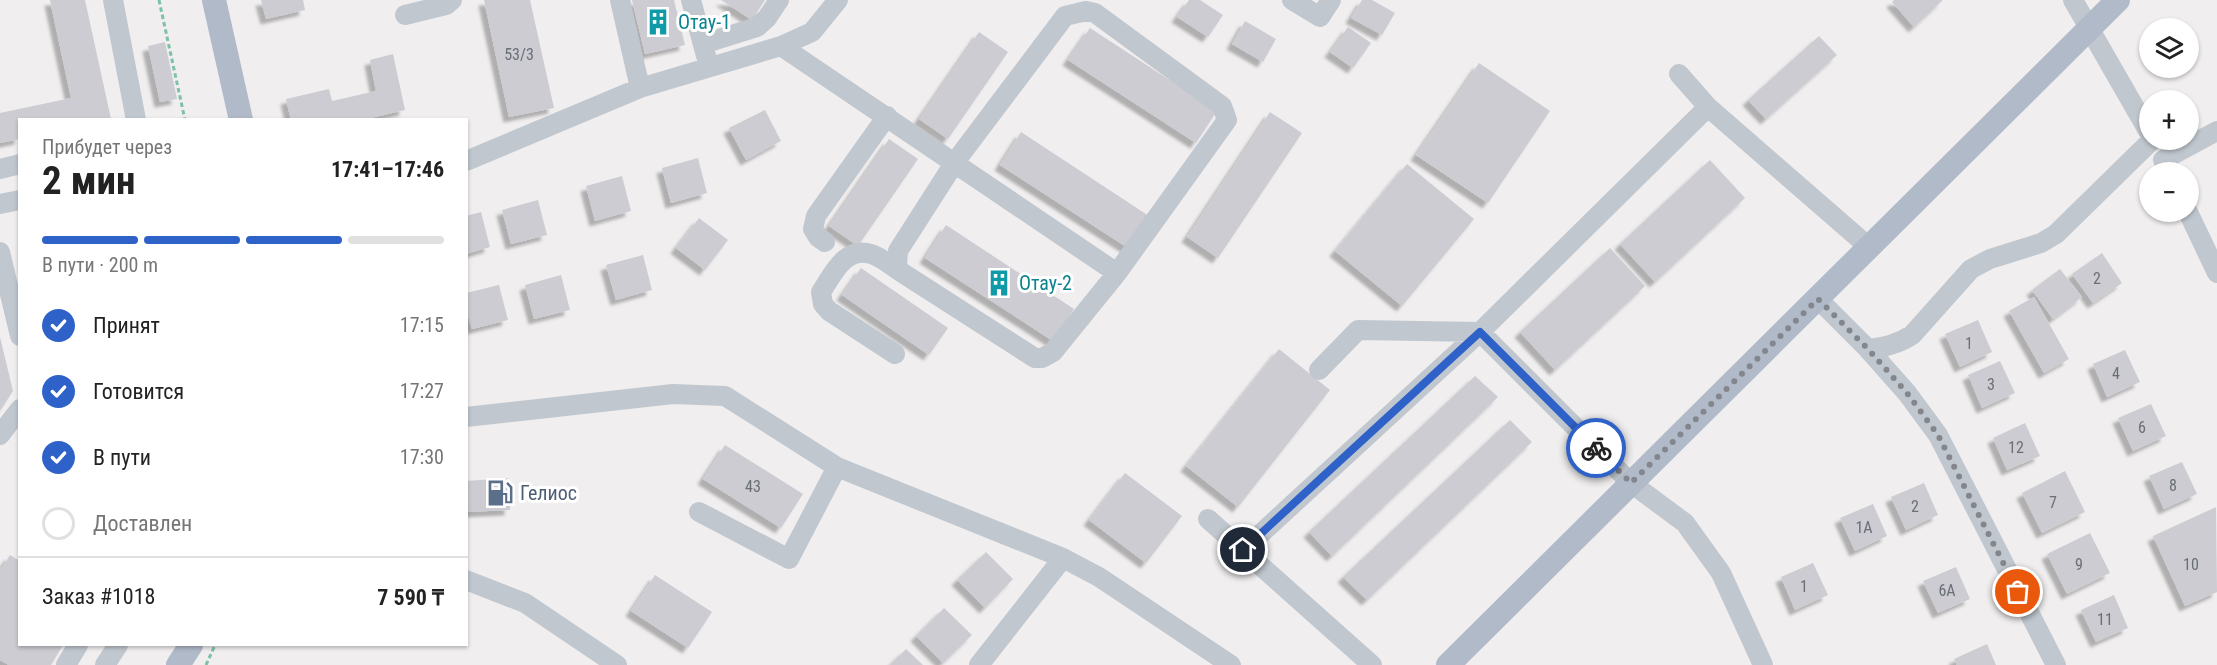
<!DOCTYPE html>
<html lang="ru">
<head>
<meta charset="utf-8">
<style>
  body { margin:0; font-family:"Roboto Condensed",sans-serif; background:#f6f6f6; color:#222; height:100vh; display:flex; flex-direction:column; font-size:22px; white-space:nowrap }
  * { box-sizing:border-box; margin:0 }
  p { font-size:20px; color:#767676 }
  .icon { flex:none; width:33px; height:33px; fill:none; stroke:currentColor; stroke-width:2; stroke-linecap:round; stroke-linejoin:round }
  .map { position:relative; flex:1; overflow:hidden }
  .panel { position:absolute; left:18px; top:118px; width:450px; height:528px; display:flex; flex-direction:column; background:#fff; border-radius:0px; box-shadow:0 2px 4px #0004 }
  .panel>* { flex:none }
  .fabs { position:absolute; left:2139px; top:18px; display:grid; gap:12px }
  .fabs a { display:grid; place-items:center; width:60px; height:60px; border-radius:50%; background:#fff; box-shadow:0 2px 4px #0004; font-size:30px }
  .pin { position:absolute; display:grid; place-items:center; width:51px; height:51px; color:#fff; margin:-26px; border:3px solid #fff; border-radius:50%; box-shadow:0 2px 6px #0007 }
  .courier { position:absolute; display:grid; place-items:center; width:60px; height:60px; margin:-30px; border:4px solid #2f62c9; border-radius:50%; background:#fff; color:#222; box-shadow:0 2px 8px #0007 }
  .overview em { font-style:normal; font-weight:700 }
  .overview div { display:flex; flex-direction:column-reverse }
  .overview { display:flex; align-items:center; justify-content:space-between; height:102px; padding:0 24px }
  h1 { font-size:39px; font-weight:700; line-height:45px }
  .bar { display:grid; grid-template-columns:repeat(4,1fr); gap:9px 6px; align-content:center; height:72px; padding:0 24px }
  .bar i { height:8px; border-radius:4px; background:#e0e0e0 }
  .bar .active { background:#2f62c9 }
  .bar p { grid-column:span 4 }
  .line { display:flex; align-items:center; gap:15px; padding:0 24px; border-top:2px solid #e0e0e0 }
  .line div { flex:1 }
  ol { padding:0 24px; list-style:none }
  li { display:flex; align-items:center; gap:18px; height:66px }
  li p { margin-inline-start:auto }
  li .icon { padding:6px; border-radius:50%; background:#2f62c9; color:#fff; stroke-width:4 }
  li:last-child { color:#767676 }
  li i { width:33px; height:33px; border:3px solid #e0e0e0; border-radius:50% }
  .map>svg:first-child { display:block }
</style>
</head>
<body>
<div class="map">
<svg width="2217" height="665" viewBox="0 0 2217 665">
  <defs>
    <filter id="shadow"><feDropShadow dx="-5.5" dy="5.5" stdDeviation="1.5" flood-color="#0004"/></filter>
  </defs>
  <rect width="100%" height="100%" fill="#f0eeee"/>
  <path fill="#ccccd2" filter="url(#shadow)" d="M 50,0 L 85,0 L 111,119 L 20,120 L 20,139 L 0,143 L 0,113 L 71,98 Z
    M 261,0 L 303,0 L 305,10 L 266,19 Z
    M 484,0 L 530,0 L 554,108 L 509,117 Z
    M 632,0 L 674,0 L 685,45 L 645,54 Z
    M 721,0 L 765,0 L 752,20 Z
    M 1189,0 L 1200,0 L 1223,15 L 1208,37 L 1177,17 Z
    M 1362,0 L 1372,0 L 1395,13 L 1382,35 L 1351,18 Z
    M 1894,0 L 1943,0 L 1914,27 L 1892,2 Z
    M 1245,21 L 1276,39 L 1263,62 L 1232,44 Z
    M 1348,27 L 1371,43 L 1353,68 L 1330,52 Z
    M 1090,28 L 1217,111 L 1196,143 L 1068,60 Z
    M 979,32 L 1008,52 L 948,139 L 919,119 Z
    M 1819,36 L 1837,55 L 1766,119 L 1748,100 Z
    M 165,42 L 177,99 L 160,102 L 148,46 Z
    M 393,54 L 405,110 L 362,120 L 291,120 L 286,99 L 329,89 L 332,101 L 376,91 L 370,60 Z
    M 1479,63 L 1550,111 L 1488,203 L 1416,155 Z
    M 765,110 L 781,141 L 746,160 L 729,128 Z
    M 1270,112 L 1302,133 L 1218,258 L 1187,237 Z
    M 1021,132 L 1149,216 L 1128,248 L 1000,165 Z
    M 889,139 L 918,159 L 858,246 L 829,226 Z
    M 698,158 L 707,193 L 671,203 L 662,168 Z
    M 1710,160 L 1745,198 L 1655,282 L 1620,244 Z
    M 1407,164 L 1474,219 L 1402,306 L 1335,251 Z
    M 622,176 L 631,211 L 595,221 L 586,186 Z
    M 538,200 L 547,235 L 511,244 L 502,210 Z
    M 481,212 L 490,247 L 466,254 L 466,216 Z
    M 699,218 L 728,240 L 705,270 L 676,248 Z
    M 946,225 L 1074,309 L 1053,341 L 925,258 Z
    M 1610,248 L 1645,286 L 1555,370 L 1520,332 Z
    M 2102,253 L 2122,283 L 2093,303 L 2072,274 Z
    M 643,255 L 652,290 L 616,300 L 606,265 Z
    M 861,268 L 948,328 L 929,355 L 842,295 Z
    M 2060,269 L 2082,297 L 2053,319 L 2032,290 Z
    M 561,275 L 570,310 L 534,319 L 525,285 Z
    M 499,285 L 508,320 L 472,329 L 466,309 L 466,293 Z
    M 2034,297 L 2069,359 L 2044,373 L 2009,311 Z
    M 1978,320 L 1992,352 L 1960,367 L 1945,334 Z
    M 0,337 L 13,391 L 0,411 Z
    M 1279,349 L 1330,390 L 1238,507 L 1186,466 Z
    M 2125,350 L 2140,382 L 2107,397 L 2093,364 Z
    M 2000,361 L 2015,393 L 1982,408 L 1968,375 Z
    M 1475,376 L 1498,397 L 1332,556 L 1309,532 Z
    M 2151,404 L 2166,436 L 2133,451 L 2118,418 Z
    M 1510,420 L 1532,442 L 1367,600 L 1343,577 Z
    M 2025,423 L 2040,456 L 2007,470 L 1993,438 Z
    M 725,445 L 803,494 L 781,528 L 703,479 Z
    M 2182,462 L 2197,494 L 2164,509 L 2149,476 Z
    M 2065,471 L 2085,512 L 2042,533 L 2022,493 Z
    M 1125,473 L 1182,516 L 1146,563 L 1089,520 Z
    M 509,478 L 510,510 L 466,512 L 466,481 Z
    M 1924,483 L 1938,515 L 1906,530 L 1891,497 Z
    M 1873,504 L 1887,536 L 1855,551 L 1840,518 Z
    M 2216,507 L 2217,592 L 2185,606 L 2153,536 Z
    M 2090,533 L 2110,573 L 2067,594 L 2047,554 Z
    M 986,552 L 1013,579 L 985,608 L 957,580 Z
    M 10,555 L 20,561 L 20,645 L 63,645 L 51,665 L 9,665 L 0,660 L 0,571 Z
    M 1813,563 L 1828,595 L 1795,610 L 1781,577 Z
    M 1956,567 L 1970,599 L 1938,613 L 1923,581 Z
    M 655,575 L 712,612 L 688,648 L 631,611 Z
    M 2114,595 L 2128,628 L 2096,642 L 2081,610 Z
    M 944,608 L 972,635 L 943,663 L 916,636 Z
    M 1987,644 L 1996,665 L 1957,665 L 1954,659 Z
    M 906,649 L 923,665 L 890,665 Z"/>
  <g fill="none" stroke-linecap="round" stroke-linejoin="round">
    <path stroke="#7dc2a7" stroke-width="3" stroke-dasharray="4.5 3" stroke-linecap="butt" d="M 159,0 L 185,120
      M 206,665 L 215,645"/>
    <path stroke="#c0c7ce" stroke-width="20" d="M 113,0 L 136,120
      M 620,0 L 640,88
      M 691,0 L 706,56
      M 1292,0 L 1320,17 L 1331,0
      M 2073,0 L 2150,134
      M 405,15 L 446,5 L 452,0
      M 703,44 L 757,27 L 767,18 L 779,0
      M 781,46 L 1117,273 L 1227,120 L 1222,106 L 1095,13 L 1086,11 L 1065,16 L 955,162 L 898,251 L 897,266 L 901,272 L 1035,358 L 1042,358 L 1053,352 L 1117,273
      M 1679,74 L 1708,107 L 1870,248
      M 2163,160 L 2217,131
      M 466,161 L 640,88 L 781,46 L 812,32 L 838,0
      M 0,169 L 20,164
      M 0,204 L 20,200
      M 2188,212 L 2217,273
      M 825,242 L 818,237 L 813,229 L 816,216 L 887,116
      M 0,252 L 20,336
      M 1818,299 L 1868,349 L 1907,393 L 1938,435 L 2056,665
      M 1868,349 C 1885,347 1898,344 1912,335 L 1971,269 L 1990,259 L 2041,243 L 2056,234 L 2152,140
      M 895,354 L 829,311 L 823,304 L 821,292 C 833,274 845,246 871,254 C 881,257 892,266 901,272
      M 1319,370 L 1358,330 L 1480,332 L 1631,483 L 1685,523 L 1721,573 L 1763,665
      M 466,417 L 673,394 L 725,396 L 837,467 L 1063,558 L 1099,577 L 1231,665
      M 0,435 L 20,409
      M 699,512 L 789,559 L 837,467
      M 1208,519 L 1372,665
      M 1243,550 L 1480,332 L 1708,107
      M 466,580 L 525,603 L 617,665
      M 66,665 L 78,645
      M 105,665 L 118,645
      M 979,665 L 1063,558"/>
    <path stroke="#b1bac9" stroke-width="24" d="M 214,0 L 241,120
      M 178,665 L 191,645
      M 1448,665 L 2118,0"/>
  </g>
  <g fill="none" stroke-linecap="round" stroke-linejoin="round">
    <path stroke="#83878d" stroke-width="6" stroke-dasharray="0 10.8" d="M 1596,448 L 1631,483 L 1818,299 L 1868,349 L 1907,393 L 1938,435 L 2018,592"/>
    <path stroke="#2f62c9" stroke-width="8" d="M 1243,550 L 1480,332 L 1596,448"/>
  </g>
  <defs>
    <g id="building-bare" transform="scale(2.07)"><path d="M-4-6H4V6H1V3H-1V6H-4ZM-2.5-4.3h1.7v1.8h-1.7ZM.8-4.3h1.7v1.8H.8ZM-2.5-1h1.7V.8h-1.7ZM.8-1h1.7V.8H.8Z" fill="#0f9aa8" stroke="#fff" stroke-width="2.5" paint-order="stroke"/></g>
    <g id="fuel-bare" transform="scale(2.07)"><path d="M-5.5-6h7V0h2V4h1.3V-2.5L3-4.5l.8-.8L6-3V5H2.5V1h-1V6h-7ZM-4.2-4.7v3.2H.2V-4.7Z" fill="#5c6f8a" stroke="#fff" stroke-width="2.5" paint-order="stroke"/></g>
  </defs>
  <g fill-rule="evenodd">
    <use href="#building-bare" x="658" y="22"/>
    <use href="#building-bare" x="999" y="283"/>
    <use href="#fuel-bare" x="500" y="493"/>
  </g>
  <g text-anchor="middle" stroke-width="6" stroke-linejoin="round" paint-order="stroke">
    <g font-size="16" fill="#696e77">
      <text x="519" y="60">53/3</text>
      <text x="2097" y="284">2</text>
      <text x="1969" y="349">1</text>
      <text x="2116" y="379">4</text>
      <text x="1991" y="390">3</text>
      <text x="2142" y="433">6</text>
      <text x="2016" y="453">12</text>
      <text x="2173" y="491">8</text>
      <text x="753" y="492">43</text>
      <text x="2053" y="508">7</text>
      <text x="1915" y="512">2</text>
      <text x="1864" y="533">1А</text>
      <text x="2079" y="570">9</text>
      <text x="2191" y="570">10</text>
      <text x="1804" y="592">1</text>
      <text x="1947" y="596">6А</text>
      <text x="2105" y="625">11</text>
    </g>
    <g font-size="20" fill="#0d838f" stroke="#fff" text-anchor="start">
      <text x="678" y="29">Отау-1</text>
      <text x="1019" y="290">Отау-2</text>
    </g>
    <g font-size="20" fill="#4e5e75" stroke="#fff" text-anchor="start">
      <text x="520" y="500">Гелиос</text>
    </g>
  </g>
</svg>
<div class="fabs">
<a><svg class="icon" aria-label="layers" viewBox="0 0 24 24"><path d="M12 4l9 5-9 5-9-5zM3 14l9 5 9-5"/></svg></a>
<a>+</a>
<a>−</a>
</div>
<div class="pin" style="left:2018px;top:592px;background:#ea580c"><svg class="icon" aria-label="bag" viewBox="0 0 24 24"><path d="M5 8h14l-1 12H6zM9 8a3 3 0 0 1 6 0"/></svg></div>
<div class="pin" style="left:1243px;top:550px;background:#1f2937"><svg class="icon" aria-label="home" viewBox="0 0 24 24"><path d="M3 11l9-7 9 7M6 9v11h12V9"/></svg></div>
<div class="courier" style="left:1596px;top:448px"><svg class="icon" aria-label="bike" viewBox="0 0 24 24"><circle cx="6" cy="16" r="4"/><circle cx="18" cy="16" r="4"/><path d="M6 16l4-8h5l3 8M10 8l3 8H6M13 5h3"/></svg></div>
<section class="panel">
<div class="overview"><div><h1>2 мин</h1><p>Прибудет через</p></div><em>17:41–17:46</em></div>
<div class="bar"><i class="active"></i><i class="active"></i><i class="active"></i><i></i><p>В пути · 200 m</p></div>
<ol>
<li><svg class="icon" aria-label="check" viewBox="0 0 24 24"><path d="M5 12l5 5 9-10"/></svg>Принят<p>17:15</p></li>
<li><svg class="icon" aria-label="check" viewBox="0 0 24 24"><path d="M5 12l5 5 9-10"/></svg>Готовится<p>17:27</p></li>
<li><svg class="icon" aria-label="check" viewBox="0 0 24 24"><path d="M5 12l5 5 9-10"/></svg>В пути<p>17:30</p></li>
<li><i></i>Доставлен</li>
</ol>
<div class="line" style="height:78px"><div>Заказ #1018</div><b>7 590 ₸</b></div>
</section>
</div>
</body>
</html>
